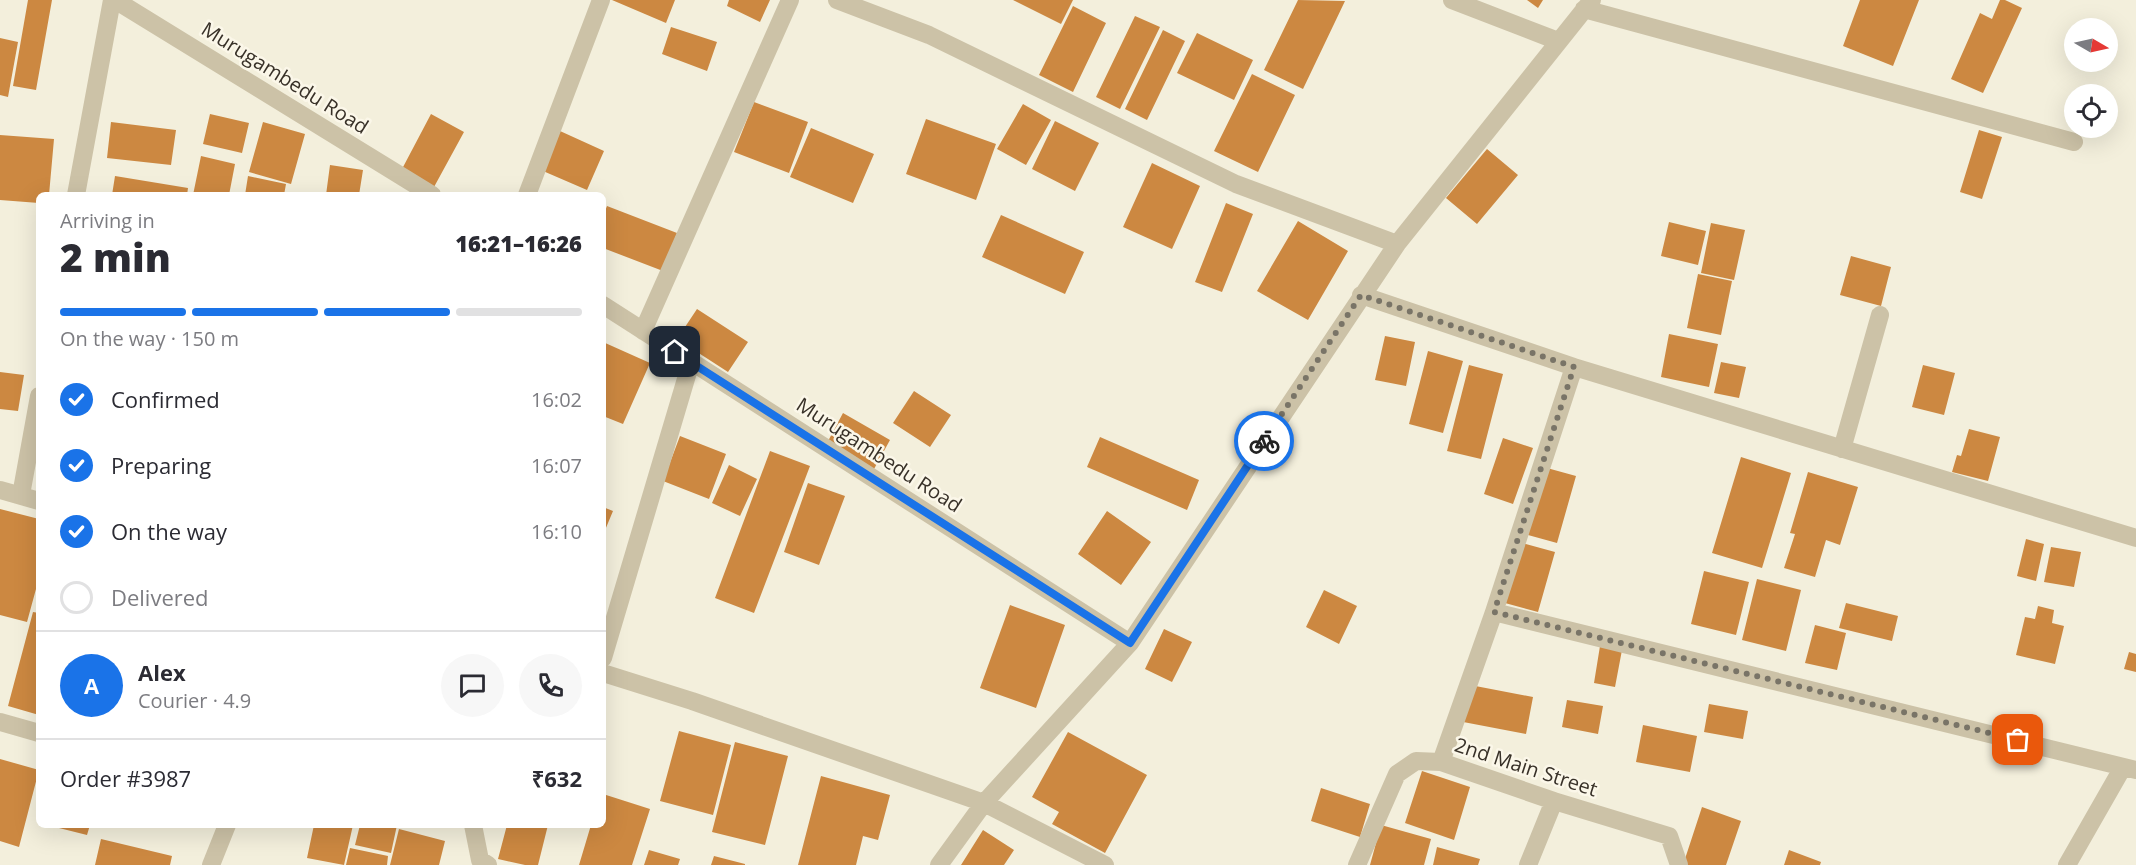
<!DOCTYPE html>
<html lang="en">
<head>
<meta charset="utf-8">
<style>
  body { margin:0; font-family:"Open Sans",sans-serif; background:#f7f7f7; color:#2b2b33; height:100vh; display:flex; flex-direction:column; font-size:22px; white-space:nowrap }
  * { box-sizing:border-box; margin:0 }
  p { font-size:20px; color:#7c7c81 }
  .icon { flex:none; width:33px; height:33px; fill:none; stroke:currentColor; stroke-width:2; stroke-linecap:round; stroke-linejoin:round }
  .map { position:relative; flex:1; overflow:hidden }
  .details { position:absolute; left:36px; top:192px; width:570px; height:636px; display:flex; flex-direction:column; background:#fff; border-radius:9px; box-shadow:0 6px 24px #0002 }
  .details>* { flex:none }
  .needle { width:39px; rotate:99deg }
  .buttons { position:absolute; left:2064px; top:18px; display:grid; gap:12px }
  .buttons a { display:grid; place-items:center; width:54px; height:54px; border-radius:50%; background:#fff; box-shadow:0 6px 24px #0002; font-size:30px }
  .pin { position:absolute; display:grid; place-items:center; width:51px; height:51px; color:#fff; margin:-26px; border-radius:12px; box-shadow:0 3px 9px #0006 }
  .courier { position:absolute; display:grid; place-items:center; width:60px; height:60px; margin:-30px; border:4px solid #1a73e8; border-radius:50%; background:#fff; color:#222; box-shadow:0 2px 8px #0007 }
  .summary em { font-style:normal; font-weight:800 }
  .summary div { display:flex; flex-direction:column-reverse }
  .summary { display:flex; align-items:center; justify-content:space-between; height:102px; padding:0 24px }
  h1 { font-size:39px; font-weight:800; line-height:45px }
  .bar { display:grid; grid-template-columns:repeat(4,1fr); gap:9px 6px; align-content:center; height:72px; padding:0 24px }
  .bar i { height:8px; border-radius:4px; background:#e1e1e2 }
  .bar .active { background:#1a73e8 }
  .bar p { grid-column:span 4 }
  .line { display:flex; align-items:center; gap:15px; padding:0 24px; border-top:2px solid #e1e1e2 }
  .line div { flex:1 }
  .round { display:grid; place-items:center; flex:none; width:63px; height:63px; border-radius:32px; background:#f7f7f7 }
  ol { padding:0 24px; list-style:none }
  li { display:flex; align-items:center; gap:18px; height:66px }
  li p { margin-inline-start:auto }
  li .icon { padding:6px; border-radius:50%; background:#1a73e8; color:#fff; stroke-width:4 }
  li:last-child { color:#7c7c81 }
  li i { width:33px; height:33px; border:3px solid #e1e1e2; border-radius:50% }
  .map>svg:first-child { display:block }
</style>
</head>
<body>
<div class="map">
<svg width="2136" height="865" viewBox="0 0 2136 865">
  <rect width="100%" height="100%" fill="#f3efdc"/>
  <path fill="#cc8841" d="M 28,0 L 52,0 L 36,90 L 13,86 Z
    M 612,0 L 675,0 L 666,23 Z
    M 729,0 L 770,0 L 760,22 L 727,6 Z
    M 1013,0 L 1073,0 L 1061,24 Z
    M 1298,0 L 1345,1 L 1303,89 L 1264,70 Z
    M 1527,0 L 1543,0 L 1538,8 Z
    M 1860,0 L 1919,0 L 1893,66 L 1843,46 Z
    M 2000,0 L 2005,0 L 2022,8 L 1983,93 L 1951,79 L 1980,13 L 1992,19 Z
    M 1073,6 L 1106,23 L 1073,92 L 1039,75 Z
    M 1135,16 L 1160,27 L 1120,109 L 1096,97 Z
    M 671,27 L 717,42 L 707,71 L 662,54 Z
    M 1163,30 L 1185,41 L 1147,120 L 1125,109 Z
    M 1197,33 L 1253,60 L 1234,100 L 1177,73 Z
    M 0,38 L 18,42 L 8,97 L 0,95 Z
    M 1252,74 L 1295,95 L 1258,172 L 1214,151 Z
    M 754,102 L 808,122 L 789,173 L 734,152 Z
    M 1023,104 L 1051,120 L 1026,165 L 997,149 Z
    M 210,114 L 249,123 L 242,153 L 203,144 Z
    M 431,114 L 464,132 L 434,187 L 402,169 Z
    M 926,119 L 996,144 L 976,200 L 906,174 Z
    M 1055,121 L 1099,143 L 1075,191 L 1032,169 Z
    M 111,122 L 176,130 L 171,165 L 107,158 Z
    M 263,122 L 305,134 L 291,184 L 249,172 Z
    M 811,128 L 874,154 L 853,203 L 790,177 Z
    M 1979,130 L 2002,137 L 1982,199 L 1960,192 Z
    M 560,131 L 604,151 L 587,190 L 543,171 Z
    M 0,135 L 54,139 L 49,195 L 39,195 L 39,203 L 0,200 Z
    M 1487,149 L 1518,175 L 1477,224 L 1446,198 Z
    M 201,156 L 235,164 L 229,195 L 193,195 Z
    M 1152,163 L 1200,186 L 1172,249 L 1123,227 Z
    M 330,165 L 363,170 L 359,195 L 326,195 Z
    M 115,176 L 188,188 L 187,195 L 112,195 Z
    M 248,176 L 286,184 L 284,195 L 245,195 Z
    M 1226,203 L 1253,214 L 1222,292 L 1195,282 Z
    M 607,206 L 677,233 L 663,271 L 603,248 L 603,216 Z
    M 1001,215 L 1084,252 L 1065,294 L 982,257 Z
    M 1298,221 L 1348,251 L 1308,320 L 1257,291 Z
    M 1669,222 L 1706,231 L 1698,265 L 1661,256 Z
    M 1711,223 L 1745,230 L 1734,280 L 1701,273 Z
    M 1851,256 L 1891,267 L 1881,306 L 1840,295 Z
    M 1698,274 L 1732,281 L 1721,335 L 1687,328 Z
    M 697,309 L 748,342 L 728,372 L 677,339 Z
    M 1669,334 L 1718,344 L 1709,387 L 1661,377 Z
    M 1385,336 L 1415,342 L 1406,386 L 1375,380 Z
    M 603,342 L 650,363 L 623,424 L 603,416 Z
    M 1428,351 L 1463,361 L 1443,433 L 1409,424 Z
    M 1721,362 L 1746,367 L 1739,398 L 1714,393 Z
    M 1469,365 L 1503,374 L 1481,459 L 1447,451 Z
    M 1923,365 L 1955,373 L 1944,415 L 1912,407 Z
    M 0,372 L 24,375 L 18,411 L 0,409 Z
    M 914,391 L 951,415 L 930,447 L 893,423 Z
    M 843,413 L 890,440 L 874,469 L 827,443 Z
    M 1969,429 L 2000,437 L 1988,481 L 1952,472 L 1957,455 L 1961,456 Z
    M 680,436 L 726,454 L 709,499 L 663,481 Z
    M 1100,437 L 1199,480 L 1187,510 L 1087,467 Z
    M 1503,438 L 1533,448 L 1513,504 L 1484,494 Z
    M 770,451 L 810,466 L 754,613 L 715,598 Z
    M 1741,457 L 1791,473 L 1762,568 L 1712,553 Z
    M 729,465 L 757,479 L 740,516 L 712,503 Z
    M 1547,468 L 1576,476 L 1557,543 L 1528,535 Z
    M 1808,472 L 1858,487 L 1840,545 L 1826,540 L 1815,577 L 1784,568 L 1795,534 L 1790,533 Z
    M 808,483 L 845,496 L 819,565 L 784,552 Z
    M 603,507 L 613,511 L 603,535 Z
    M 0,509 L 39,519 L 39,578 L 27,622 L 0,615 Z
    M 1107,511 L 1151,542 L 1121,585 L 1078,554 Z
    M 2026,539 L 2044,544 L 2036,581 L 2017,576 Z
    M 1522,543 L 1555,552 L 1538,612 L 1505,603 Z
    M 2051,547 L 2081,552 L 2074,587 L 2044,582 Z
    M 1704,571 L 1749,582 L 1736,635 L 1691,624 Z
    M 1757,579 L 1801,590 L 1786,651 L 1742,640 Z
    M 1324,590 L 1357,606 L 1339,644 L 1306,627 Z
    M 1846,603 L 1898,616 L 1892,641 L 1839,628 Z
    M 1010,605 L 1065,625 L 1036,708 L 980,688 Z
    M 2038,606 L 2054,610 L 2052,623 L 2064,626 L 2055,664 L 2016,655 L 2025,617 L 2035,619 Z
    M 33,612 L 39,613 L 39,715 L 8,706 Z
    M 1815,625 L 1846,633 L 1837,670 L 1805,663 Z
    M 1164,629 L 1192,642 L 1172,682 L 1145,669 Z
    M 1600,646 L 1622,650 L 1615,687 L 1594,683 Z
    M 2129,652 L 2136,654 L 2136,672 L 2124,669 Z
    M 1465,684 L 1533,697 L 1526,734 L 1458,721 Z
    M 1567,700 L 1603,706 L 1598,734 L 1562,727 Z
    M 1709,704 L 1748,711 L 1743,739 L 1704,732 Z
    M 1643,725 L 1697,736 L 1690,772 L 1636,762 Z
    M 679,731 L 731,745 L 713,815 L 660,801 Z
    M 1068,732 L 1147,775 L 1105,853 L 1052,824 L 1059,812 L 1032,797 Z
    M 735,742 L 788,756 L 765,845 L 712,832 Z
    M 0,759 L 39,770 L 19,847 L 0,841 Z
    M 1422,771 L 1470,787 L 1454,840 L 1405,823 Z
    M 821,776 L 890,795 L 878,840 L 863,836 L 856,865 L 798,865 Z
    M 1321,788 L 1370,804 L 1360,837 L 1311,821 Z
    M 603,794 L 650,809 L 632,865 L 579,865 L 591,825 L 603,825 Z
    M 1702,807 L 1741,821 L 1726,865 L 1683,865 Z
    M 60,825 L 90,825 L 87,835 L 59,828 Z
    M 314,825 L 353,825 L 344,865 L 307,858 Z
    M 360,825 L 397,825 L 391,853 L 355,845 Z
    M 507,825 L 548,825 L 538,865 L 525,865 L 498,859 Z
    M 1381,825 L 1431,839 L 1424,865 L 1370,865 Z
    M 399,829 L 445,841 L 439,865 L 390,865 Z
    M 983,830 L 1014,850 L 1004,865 L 961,865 Z
    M 101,839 L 172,856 L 170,865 L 95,865 Z
    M 1437,847 L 1480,859 L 1478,865 L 1433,865 Z
    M 350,848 L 388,856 L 387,865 L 346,865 Z
    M 649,850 L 680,859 L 678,865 L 644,865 Z
    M 1789,850 L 1821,862 L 1820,865 L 1784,865 Z
    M 714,856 L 745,864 L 745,865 L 711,865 Z"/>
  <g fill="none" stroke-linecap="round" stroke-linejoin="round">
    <path stroke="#ccc2a7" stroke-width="18" d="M 115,0 L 432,195
      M 837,0 L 929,35 L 1236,184 L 1397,244
      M 1452,0 L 1558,41
      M 1584,9 L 2074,142
      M 76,195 L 112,0
      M 527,195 L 601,0
      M 1361,295 L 1574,367 L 2136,538
      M 603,305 L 1130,643
      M 643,331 L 790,0
      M 1574,367 L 1494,612 L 2136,770
      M 1842,449 L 1880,315
      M 0,490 L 39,501
      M 21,495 L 39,396
      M 603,658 L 691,362
      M 603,673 L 692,701 L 984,803 L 1105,865
      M 0,722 L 39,733
      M 1441,762 L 1494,612
      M 473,825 L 480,860 L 488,865
      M 211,865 L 227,825
      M 939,865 L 984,803 L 1130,643 L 1397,244 L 1592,0
      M 1357,865 L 1397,774 L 1416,761 L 1441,762 L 1554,801 L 1669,836 L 1679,865
      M 1528,865 L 1554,801
      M 2067,865 L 2123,767"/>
  </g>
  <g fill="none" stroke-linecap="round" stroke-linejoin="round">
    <path stroke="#797467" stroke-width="6" stroke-dasharray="0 10.8" d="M 1264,441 L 1361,295 L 1574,367 L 1494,612 L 2018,740"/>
    <path stroke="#1a73e8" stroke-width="8" d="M 675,352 L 1130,643 L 1264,441"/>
  </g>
  <g text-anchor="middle" stroke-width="5" stroke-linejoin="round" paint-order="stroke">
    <g font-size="20" fill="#383128" stroke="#fbf7e9">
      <text transform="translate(285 78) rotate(32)" y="7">Murugambedu Road</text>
      <text transform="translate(879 455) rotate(33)" y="7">Murugambedu Road</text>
      <text transform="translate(1526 767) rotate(18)" y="7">2nd Main Street</text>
    </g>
  </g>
</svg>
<div class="buttons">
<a><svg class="needle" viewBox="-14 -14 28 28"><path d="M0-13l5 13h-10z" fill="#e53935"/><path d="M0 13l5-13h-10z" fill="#7c7c81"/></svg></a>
<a><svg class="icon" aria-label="locate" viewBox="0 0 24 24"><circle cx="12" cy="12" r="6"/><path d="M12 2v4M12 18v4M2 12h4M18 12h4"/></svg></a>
</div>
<div class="pin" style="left:2018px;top:740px;background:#ea580c"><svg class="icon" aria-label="bag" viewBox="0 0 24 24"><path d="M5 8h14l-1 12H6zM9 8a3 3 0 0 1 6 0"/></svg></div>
<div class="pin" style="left:675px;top:352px;background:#1f2937"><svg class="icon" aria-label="home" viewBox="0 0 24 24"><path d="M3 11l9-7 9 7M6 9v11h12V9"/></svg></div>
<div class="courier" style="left:1264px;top:441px"><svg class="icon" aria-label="bike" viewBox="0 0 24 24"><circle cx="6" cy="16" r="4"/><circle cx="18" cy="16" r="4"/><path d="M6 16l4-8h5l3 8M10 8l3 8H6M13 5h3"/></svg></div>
<section class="details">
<div class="summary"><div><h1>2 min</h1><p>Arriving in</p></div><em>16:21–16:26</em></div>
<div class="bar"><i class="active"></i><i class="active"></i><i class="active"></i><i></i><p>On the way · 150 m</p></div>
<ol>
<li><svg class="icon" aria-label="check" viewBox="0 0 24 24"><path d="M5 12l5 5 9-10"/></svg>Confirmed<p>16:02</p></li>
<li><svg class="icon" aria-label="check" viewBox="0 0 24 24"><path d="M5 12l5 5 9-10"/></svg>Preparing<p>16:07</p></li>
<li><svg class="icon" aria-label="check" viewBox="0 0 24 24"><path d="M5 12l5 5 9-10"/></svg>On the way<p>16:10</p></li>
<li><i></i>Delivered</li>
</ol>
<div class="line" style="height:108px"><b class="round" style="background:#1a73e8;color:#fff">A</b><div><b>Alex</b><p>Courier · 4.9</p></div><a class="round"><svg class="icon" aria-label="chat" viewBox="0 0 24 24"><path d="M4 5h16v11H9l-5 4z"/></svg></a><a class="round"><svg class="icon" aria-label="phone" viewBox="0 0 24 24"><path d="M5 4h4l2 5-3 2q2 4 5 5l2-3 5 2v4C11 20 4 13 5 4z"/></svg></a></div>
<div class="line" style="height:78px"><div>Order #3987</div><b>₹632</b></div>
</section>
</div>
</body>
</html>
